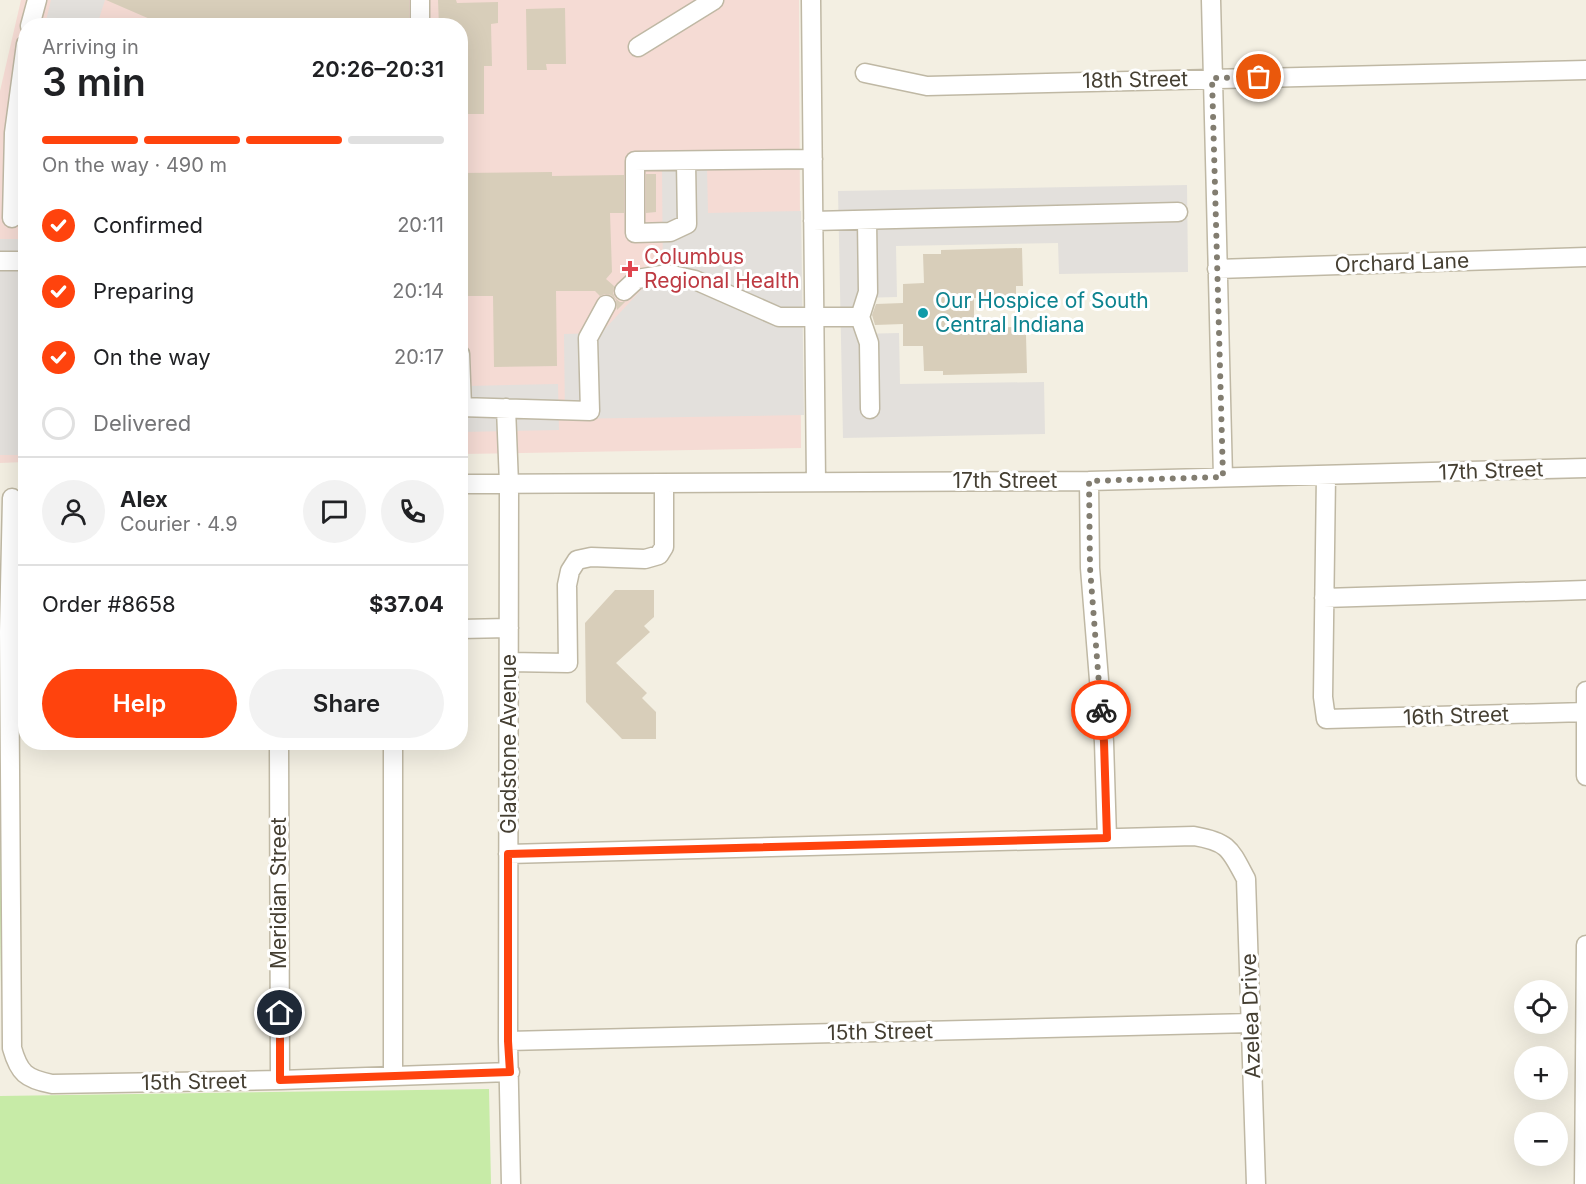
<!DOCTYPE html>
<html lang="en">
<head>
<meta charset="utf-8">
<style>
  body { margin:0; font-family:Inter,sans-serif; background:#f2f2f2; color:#202124; height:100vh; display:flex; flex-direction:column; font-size:22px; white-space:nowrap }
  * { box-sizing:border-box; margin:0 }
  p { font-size:20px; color:#757577 }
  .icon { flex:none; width:33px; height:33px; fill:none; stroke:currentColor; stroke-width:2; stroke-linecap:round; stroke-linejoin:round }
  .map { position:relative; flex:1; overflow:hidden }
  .panel { position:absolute; left:18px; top:18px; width:450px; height:732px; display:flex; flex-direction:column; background:#fff; border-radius:24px; box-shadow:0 6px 24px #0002 }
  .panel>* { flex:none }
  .buttons { position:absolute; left:1514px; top:980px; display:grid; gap:12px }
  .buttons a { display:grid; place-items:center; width:54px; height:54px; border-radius:50%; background:#fff; box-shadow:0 6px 24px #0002; font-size:30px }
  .pin { position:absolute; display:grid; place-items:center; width:51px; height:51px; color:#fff; margin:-26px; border:3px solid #fff; border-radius:50%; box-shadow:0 2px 6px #0007 }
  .courier { position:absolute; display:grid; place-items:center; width:60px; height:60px; margin:-30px; border:4px solid #ff430d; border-radius:50%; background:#fff; color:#222; box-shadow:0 2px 8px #0007 }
  .headline em { font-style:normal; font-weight:600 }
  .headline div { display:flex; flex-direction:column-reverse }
  .headline { display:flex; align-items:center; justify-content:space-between; height:102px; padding:0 24px }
  h1 { font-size:39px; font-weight:600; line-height:45px }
  .bar { display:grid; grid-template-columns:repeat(4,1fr); gap:9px 6px; align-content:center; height:72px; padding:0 24px }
  .bar i { height:8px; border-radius:4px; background:#e0e0e0 }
  .bar .selected { background:#ff430d }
  .bar p { grid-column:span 4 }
  .line { display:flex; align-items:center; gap:15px; padding:0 24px; border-top:2px solid #e0e0e0 }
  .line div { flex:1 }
  .round { display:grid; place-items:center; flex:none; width:63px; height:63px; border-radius:32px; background:#f2f2f2 }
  ol { padding:0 24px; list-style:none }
  li { display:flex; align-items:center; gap:18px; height:66px }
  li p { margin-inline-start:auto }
  li .icon { padding:6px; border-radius:50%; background:#ff430d; color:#fff; stroke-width:4 }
  li:last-child { color:#757577 }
  li i { width:33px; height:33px; border:3px solid #e0e0e0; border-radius:50% }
  .cta { display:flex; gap:12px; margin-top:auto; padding:12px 24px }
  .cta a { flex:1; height:69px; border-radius:36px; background:#ff430d; color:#fff; font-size:24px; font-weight:600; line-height:69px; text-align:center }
  .cta a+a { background:#f2f2f2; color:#202124 }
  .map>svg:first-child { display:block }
</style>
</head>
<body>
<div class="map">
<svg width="1586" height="1184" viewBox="0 0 1586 1184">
  <rect width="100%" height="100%" fill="#f3efe2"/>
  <path fill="#f5dbd4" d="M 21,0 L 799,0 L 801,448 L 461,454 L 460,26 L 26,26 L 25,462 L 0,463 L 0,91 Z"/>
  <path fill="#c7eba7" d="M 0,568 L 4,671 L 0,989 Z
    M 489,1089 L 491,1184 L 0,1184 L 0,1096 Z"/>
  <path fill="#e3e0dc" d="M 51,0 L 105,0 L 97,25 L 45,25 Z
    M 707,167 L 708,213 L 801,211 L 804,415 L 565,419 L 564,334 L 601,333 L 643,288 L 663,288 L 662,168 Z
    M 1187,185 L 1188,272 L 1059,274 L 1058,243 L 896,246 L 897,297 L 859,298 L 859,334 L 899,333 L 900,384 L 1044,382 L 1045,434 L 843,438 L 838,191 Z
    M 0,239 L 25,239 L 25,455 L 0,455 Z
    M 460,318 L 467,318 L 468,386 L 558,384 L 559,430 L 461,432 Z"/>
  <path fill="#d8ceba" d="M 106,0 L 409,0 L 409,26 L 166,26 Z
    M 438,0 L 456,0 L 457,3 L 498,2 L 498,23 L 491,24 L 492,66 L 484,66 L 484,114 L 460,114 L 460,26 L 439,26 Z
    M 565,8 L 566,64 L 546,64 L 547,70 L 527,70 L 526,9 Z
    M 552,172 L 552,176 L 624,175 L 624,213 L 610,213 L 612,272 L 606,279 L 614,286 L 613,293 L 615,298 L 620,302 L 625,302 L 617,310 L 616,300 L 611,295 L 605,294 L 600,296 L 595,291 L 556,291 L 557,366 L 494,367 L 493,296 L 460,296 L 460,173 Z
    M 646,174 L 656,174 L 656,212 L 646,213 Z
    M 1022,248 L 1023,286 L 1016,286 L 1016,297 L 974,298 L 974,328 L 1018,327 L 1018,335 L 1026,335 L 1027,373 L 943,375 L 943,371 L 924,371 L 923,346 L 903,346 L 903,324 L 875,325 L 872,315 L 876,304 L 903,303 L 903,284 L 924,283 L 923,254 L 941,254 L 941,250 Z
    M 615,590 L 654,590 L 654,617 L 644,626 L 650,632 L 616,663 L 647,693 L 642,698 L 656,712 L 656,739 L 622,739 L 586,702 L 585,623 Z"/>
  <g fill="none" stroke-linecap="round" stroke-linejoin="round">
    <g stroke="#bfb8a4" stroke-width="21">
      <path id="minor" d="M 420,0 L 420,26
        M 811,0 L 816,482
        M 1211,0 L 1223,477
        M 30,26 L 37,0
        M 638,47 L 714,0
        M 865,73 L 927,86 L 1586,70
        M 686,161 L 687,224 L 670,232 L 635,233 L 635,161 L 813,159
        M 12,218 L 14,133 L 26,44
        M 867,220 L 868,292 L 860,317 L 869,343 L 870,409
        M 813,221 L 1178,212
        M 0,261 L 26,261
        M 1217,269 L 1586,257
        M 624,291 L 637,279 L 668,274 L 695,280 L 779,317 L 860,317
        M 460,354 L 462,407
        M 460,407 L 590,411 L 588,338 L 606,305
        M 506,408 L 509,484 L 508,1041 L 511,1184
        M 1326,475 L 1323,697 L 1326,719 L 1586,712
        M 1089,481 L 1090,568 L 1104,742 L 1107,838
        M 460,484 L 1089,481 L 1586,468
        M 12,498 L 9,632 L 12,1048 C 19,1073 26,1079 52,1084 L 280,1080 L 510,1072
        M 1324,598 L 1586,590
        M 460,629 L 509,628
        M 509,662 L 568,663 L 567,585 L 570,571 L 577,560 L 591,557 L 645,559 L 659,555 L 664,547 L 664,483
        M 1586,691 L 1586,776
        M 279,742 L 280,1080
        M 393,742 L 393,1076
        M 508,854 L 1194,836 C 1229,842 1230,849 1246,879 L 1256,1184
        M 508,1041 L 1251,1023
        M 1584,1184 L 1586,945"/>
    </g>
    <use href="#minor" stroke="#fff" stroke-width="18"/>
  </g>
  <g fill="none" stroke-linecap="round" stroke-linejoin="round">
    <path stroke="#827d70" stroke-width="6" stroke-dasharray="0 10.8" d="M 1101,710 L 1090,568 L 1089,481 L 1223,477 L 1212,78 L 1259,77"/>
    <path stroke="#ff430d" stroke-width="8" d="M 280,1013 L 280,1080 L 510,1072 L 508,1041 L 508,854 L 1107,838 L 1104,742 L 1101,710"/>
  </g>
  <path fill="#e0444e" stroke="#fff" stroke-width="2" d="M627 260h6v6h6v6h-6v6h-6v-6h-6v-6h6z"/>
  <circle fill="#0f9aa8" stroke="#fff" stroke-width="2" cx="923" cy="313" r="6"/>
  <g text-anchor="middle" stroke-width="6" stroke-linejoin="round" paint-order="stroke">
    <g font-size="21" fill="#453f32" stroke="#fff">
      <text transform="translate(1135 80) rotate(-1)" y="7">18th Street</text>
      <text transform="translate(1402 263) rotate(-2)" y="7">Orchard Lane</text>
      <text transform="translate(1491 471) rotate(-2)" y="7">17th Street</text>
      <text x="1005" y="488">17th Street</text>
      <text transform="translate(1456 716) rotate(-2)" y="7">16th Street</text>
      <text transform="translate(509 744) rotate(-90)" y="7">Gladstone Avenue</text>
      <text transform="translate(279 893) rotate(-90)" y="7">Meridian Street</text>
      <text transform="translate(1251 1016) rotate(-92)" y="7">Azelea Drive</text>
      <text transform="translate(880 1032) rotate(-1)" y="7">15th Street</text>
      <text transform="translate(194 1082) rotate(-1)" y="7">15th Street</text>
    </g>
    <g font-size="21" fill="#be3a42" stroke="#fff" text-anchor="start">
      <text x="644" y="264">Columbus<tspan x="644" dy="24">Regional Health</tspan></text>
    </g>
    <g font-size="21" fill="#0d838f" stroke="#fff" text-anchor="start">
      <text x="935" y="308">Our Hospice of South<tspan x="935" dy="24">Central Indiana</tspan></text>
    </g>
  </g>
</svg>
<div class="buttons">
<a><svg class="icon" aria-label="locate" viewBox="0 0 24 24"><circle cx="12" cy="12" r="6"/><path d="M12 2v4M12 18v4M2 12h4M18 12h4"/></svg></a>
<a>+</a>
<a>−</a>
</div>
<div class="pin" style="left:1259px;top:77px;background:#ea580c"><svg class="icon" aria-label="bag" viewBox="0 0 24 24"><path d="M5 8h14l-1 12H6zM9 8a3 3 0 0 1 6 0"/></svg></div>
<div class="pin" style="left:280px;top:1013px;background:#1f2937"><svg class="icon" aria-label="home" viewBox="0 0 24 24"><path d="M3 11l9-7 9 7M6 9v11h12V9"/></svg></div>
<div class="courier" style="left:1101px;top:710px"><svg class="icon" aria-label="bike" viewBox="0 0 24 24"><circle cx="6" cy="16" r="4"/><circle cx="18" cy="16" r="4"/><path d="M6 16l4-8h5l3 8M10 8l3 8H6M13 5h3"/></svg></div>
<section class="panel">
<div class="headline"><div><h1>3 min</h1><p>Arriving in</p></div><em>20:26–20:31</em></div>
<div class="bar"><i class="selected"></i><i class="selected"></i><i class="selected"></i><i></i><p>On the way · 490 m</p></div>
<ol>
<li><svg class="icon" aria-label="check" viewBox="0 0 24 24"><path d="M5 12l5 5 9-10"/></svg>Confirmed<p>20:11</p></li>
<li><svg class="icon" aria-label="check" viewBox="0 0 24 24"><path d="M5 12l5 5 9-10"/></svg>Preparing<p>20:14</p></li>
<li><svg class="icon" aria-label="check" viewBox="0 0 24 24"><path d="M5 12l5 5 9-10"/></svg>On the way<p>20:17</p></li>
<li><i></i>Delivered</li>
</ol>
<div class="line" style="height:108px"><a class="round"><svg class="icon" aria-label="person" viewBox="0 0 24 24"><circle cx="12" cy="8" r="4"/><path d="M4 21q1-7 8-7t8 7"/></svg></a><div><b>Alex</b><p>Courier · 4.9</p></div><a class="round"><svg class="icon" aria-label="chat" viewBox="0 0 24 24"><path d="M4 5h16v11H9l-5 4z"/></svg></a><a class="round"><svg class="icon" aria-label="phone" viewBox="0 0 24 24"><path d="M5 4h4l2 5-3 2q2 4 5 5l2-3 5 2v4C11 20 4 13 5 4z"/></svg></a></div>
<div class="line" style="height:78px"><div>Order #8658</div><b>$37.04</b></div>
<div class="cta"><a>Help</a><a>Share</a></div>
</section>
</div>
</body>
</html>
